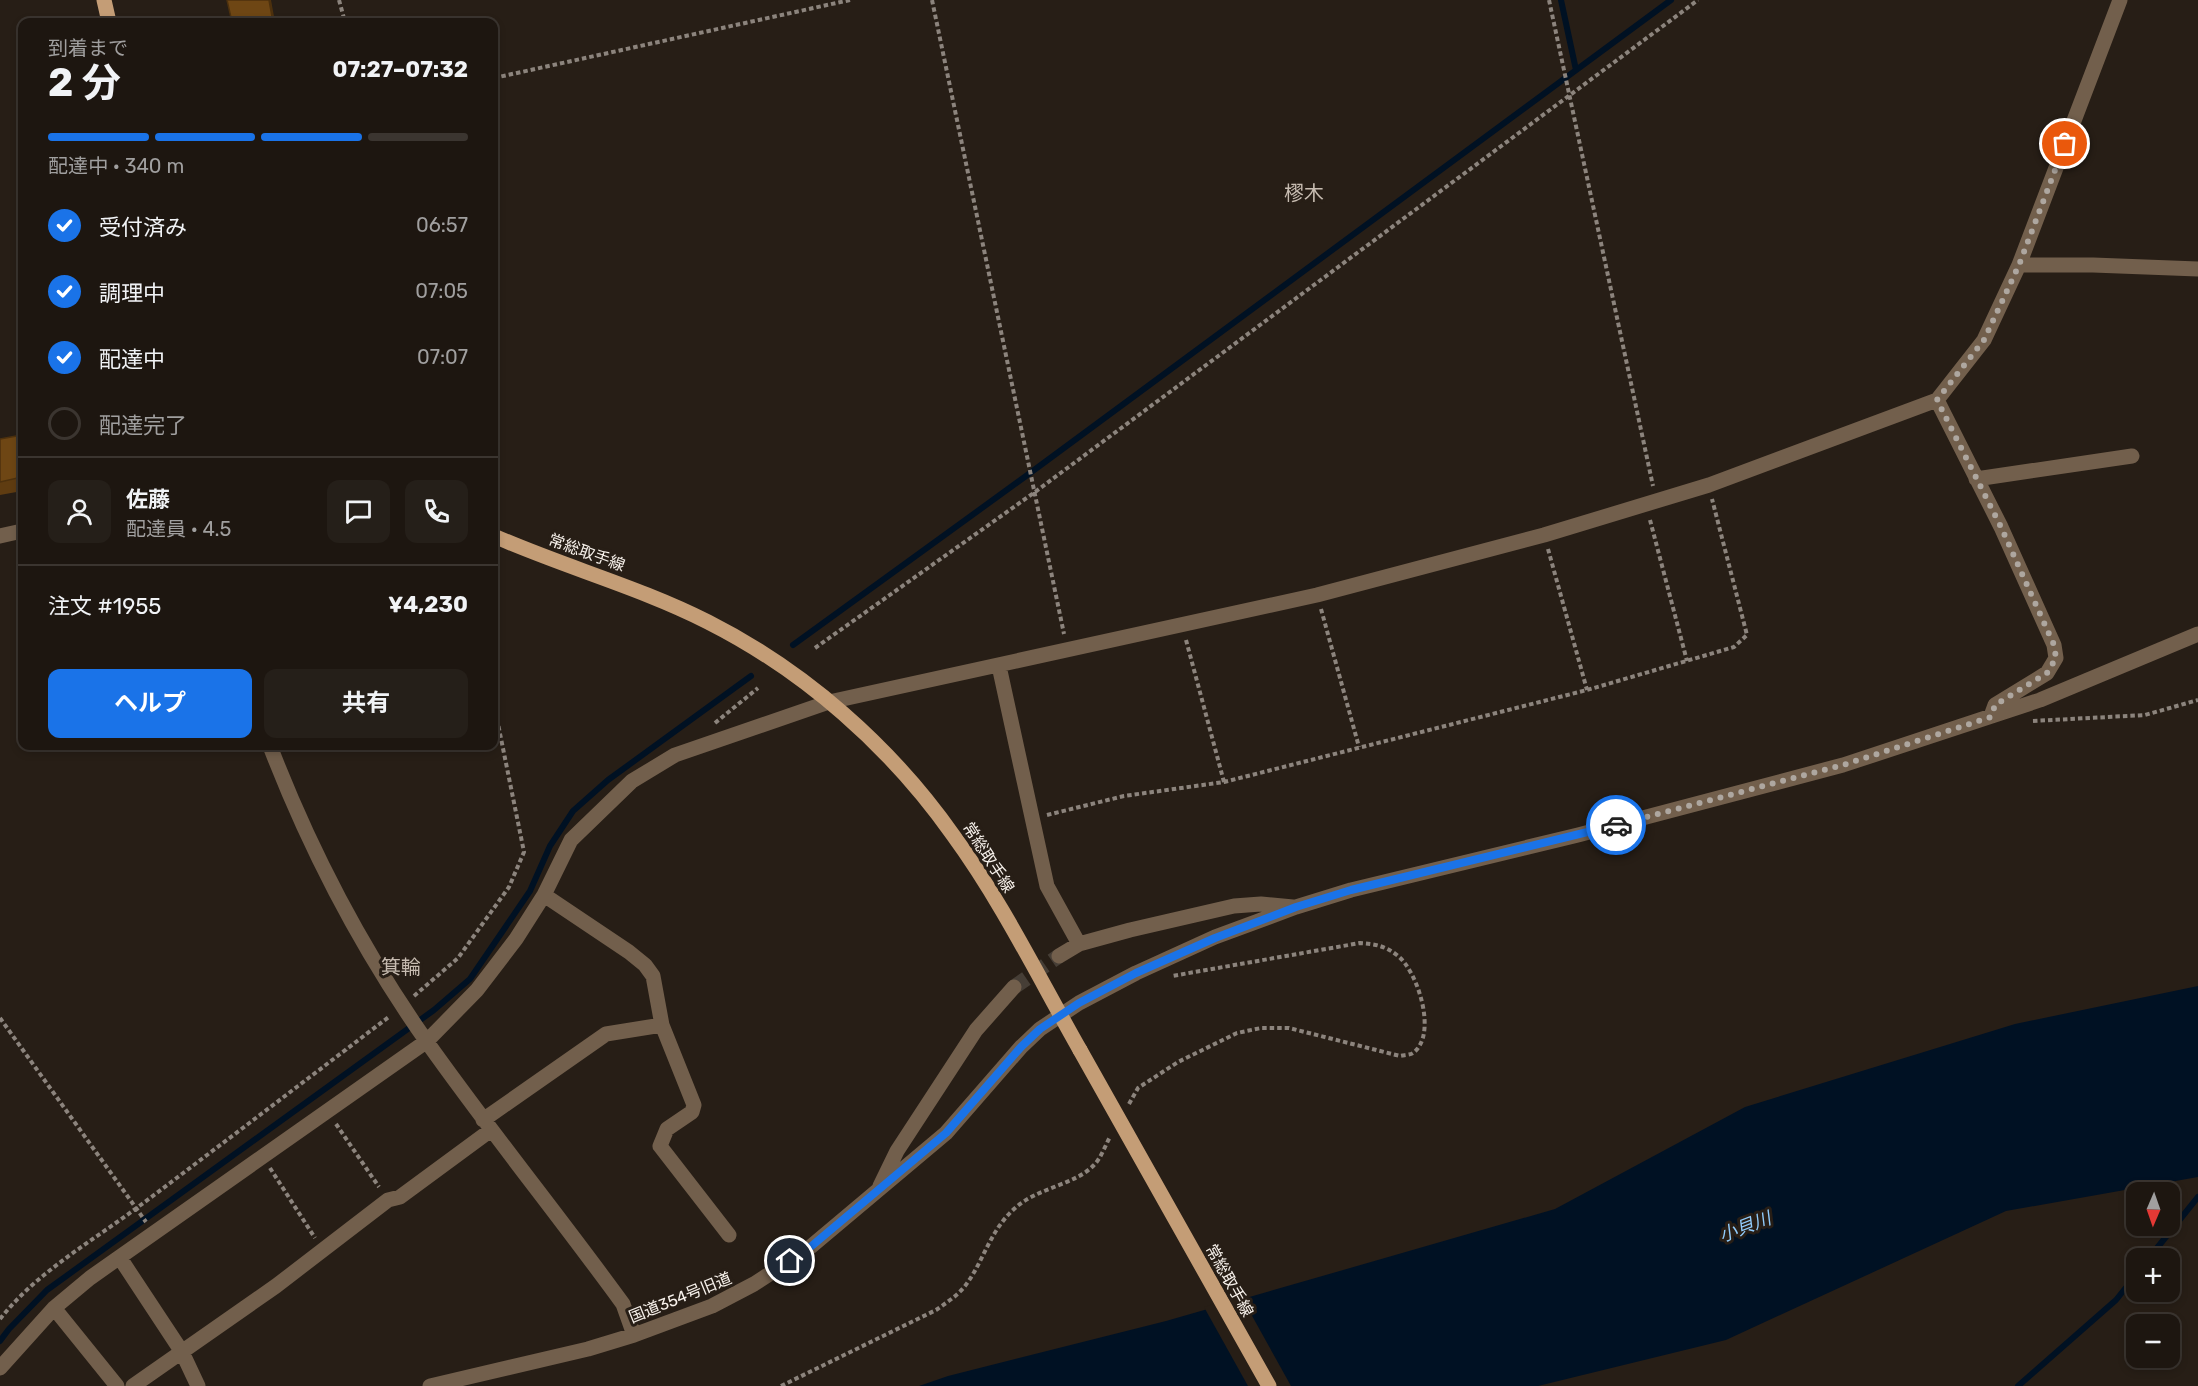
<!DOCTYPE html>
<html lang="ja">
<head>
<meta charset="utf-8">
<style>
  body { margin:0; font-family:Rubik,"Noto Sans JP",sans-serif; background:#251f19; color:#f1f3f6; height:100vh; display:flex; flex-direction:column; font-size:22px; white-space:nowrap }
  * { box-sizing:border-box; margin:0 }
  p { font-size:20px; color:#a09f9f }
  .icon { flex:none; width:33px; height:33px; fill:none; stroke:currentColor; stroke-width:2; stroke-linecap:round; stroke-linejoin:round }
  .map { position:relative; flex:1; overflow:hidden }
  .drawer { position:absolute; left:18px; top:18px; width:480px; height:732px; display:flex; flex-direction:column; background:#1d1610; border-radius:12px; box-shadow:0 3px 9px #0003,0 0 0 2px #3b3530 }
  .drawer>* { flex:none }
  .needle { width:39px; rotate:182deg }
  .buttons { position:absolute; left:2126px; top:1182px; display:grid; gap:12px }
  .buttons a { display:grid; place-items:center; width:54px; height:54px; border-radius:12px; background:#1d1610; box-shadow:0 3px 9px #0003,0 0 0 2px #3b3530; font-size:30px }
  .pin { position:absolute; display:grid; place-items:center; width:51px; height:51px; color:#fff; margin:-26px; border:3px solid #fff; border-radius:50%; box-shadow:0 2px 6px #0007 }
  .courier { position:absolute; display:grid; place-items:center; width:60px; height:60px; margin:-30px; border:4px solid #1a73e8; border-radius:50%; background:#fff; color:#222; box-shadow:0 2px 8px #0007 }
  .headline em { font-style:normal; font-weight:700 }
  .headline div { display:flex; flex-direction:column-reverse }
  .headline { display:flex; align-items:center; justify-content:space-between; height:102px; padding:0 30px }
  h1 { font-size:39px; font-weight:700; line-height:45px }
  .bar { display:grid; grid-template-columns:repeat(4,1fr); gap:9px 6px; align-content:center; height:72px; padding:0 30px }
  .bar i { height:8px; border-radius:4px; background:#3b3530 }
  .bar .selected { background:#1a73e8 }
  .bar p { grid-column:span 4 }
  .line { display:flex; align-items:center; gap:15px; padding:0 30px; border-top:2px solid #3b3530 }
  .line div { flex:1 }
  .round { display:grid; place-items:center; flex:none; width:63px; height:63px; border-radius:12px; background:#251f19 }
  ol { padding:0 30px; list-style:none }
  li { display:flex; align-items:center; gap:18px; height:66px }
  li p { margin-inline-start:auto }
  li .icon { padding:6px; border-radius:50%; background:#1a73e8; color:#fff; stroke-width:4 }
  li:last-child { color:#a09f9f }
  li i { width:33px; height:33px; border:3px solid #3b3530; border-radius:50% }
  .button { display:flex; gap:12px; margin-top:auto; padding:12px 30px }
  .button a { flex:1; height:69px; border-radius:12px; background:#1a73e8; color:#fff; font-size:24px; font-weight:700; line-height:69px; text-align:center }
  .button a+a { background:#251f19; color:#f1f3f6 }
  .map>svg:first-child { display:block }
</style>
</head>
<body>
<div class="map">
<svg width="2198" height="1386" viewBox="0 0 2198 1386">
  <rect width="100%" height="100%" fill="#271e16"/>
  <path fill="#001123" d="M 2198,986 L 2198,1177 L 2006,1211 L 1726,1340 L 1538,1386 L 919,1386 L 948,1376 L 1166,1321 L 1555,1209 L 1745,1107 L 2015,1024 Z"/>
  <path fill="#271e16" d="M 1241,1296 L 1291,1386 L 1248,1386 L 1204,1307 Z"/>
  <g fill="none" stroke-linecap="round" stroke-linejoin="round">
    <path stroke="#001123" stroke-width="6" d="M 1561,0 L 1576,70
      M 793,645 L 1026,476 L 1671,0
      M 2149,1258 L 2198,1197
      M 0,1341 L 9,1329 L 47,1290 L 434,1010 L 470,979 L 530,891 L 550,846 L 573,811 L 608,780 L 751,676
      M 2018,1386 L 2116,1300 L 2136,1275"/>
    <path stroke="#463e36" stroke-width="15" stroke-dasharray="15 8" stroke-linecap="butt" d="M 1014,987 L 1059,956"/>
    <path stroke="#8c847d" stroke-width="4" stroke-dasharray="4.5 3" stroke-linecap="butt" d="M 339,0 L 345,22
      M 932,0 L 1064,634
      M 1549,0 L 1653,486
      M 494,78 L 850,0
      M 1650,520 L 1687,661
      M 1548,549 L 1587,690
      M 1321,609 L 1359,747
      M 1186,640 L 1224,782
      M 815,648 L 1035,492 L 1698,0
      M 2033,721 L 2145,715 L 2198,700
      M 715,723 L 758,688
      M 1047,815 L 1124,796 L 1224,782 L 1587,690 L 1734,647 L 1747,635 L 1712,499
      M 414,996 L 458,958 L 509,887 L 524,852 L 494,704
      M 0,1018 L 146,1222
      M 1129,1104 L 1138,1088 L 1178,1062 L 1237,1033 L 1261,1028 L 1289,1028 L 1400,1056 C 1404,1055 1410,1055 1413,1053 C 1438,1035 1418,972 1398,956 C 1386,946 1375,944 1360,943 L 1172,976
      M 336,1124 L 379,1187
      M 270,1168 L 315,1238
      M 0,1319 C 37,1272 91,1242 138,1207 C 222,1144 306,1080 390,1016
      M 781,1386 L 936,1310 C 946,1303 957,1296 965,1286 C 984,1261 989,1232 1014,1209 C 1036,1188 1075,1185 1094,1165 C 1101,1158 1105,1146 1110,1137"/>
    <path stroke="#725f4c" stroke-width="15" d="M 2019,265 L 2093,265 L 2198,269
      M 1937,400 L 2001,527 L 2054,645 L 2056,658 L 2047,673 L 1995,705 L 1991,716
      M 1976,479 L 2132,456
      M 0,536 L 22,531
      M 999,666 L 1047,886 L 1079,944
      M 270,746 C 310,850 363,951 427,1042 C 490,1131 559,1216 623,1304 L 634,1335
      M 544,895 L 629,952 L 645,965 L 653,976 L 662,1025 L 694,1105 L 692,1112 L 667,1129 L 660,1146 L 729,1235
      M 1059,956 L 1079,944 L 1130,930 L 1234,906 L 1261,904 L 1293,907
      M 483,1120 L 606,1034 L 662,1025
      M 880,1186 L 897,1151 L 976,1030 L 1014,987
      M 120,1258 L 182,1352 L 198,1386
      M 54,1308 L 117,1386
      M 0,1368 L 54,1308 L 90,1278 L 427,1041 L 477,990 L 516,939 L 544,895 L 571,840 L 632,781 L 675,755 L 829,702 L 1317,595 L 1544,535 L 1709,485 L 1937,400 L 1984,340 L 2019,265 L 2120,0
      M 133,1386 L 276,1286 L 388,1200 L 400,1197 L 491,1130
      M 430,1386 L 588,1349 L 634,1335 L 712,1306 L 754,1284 L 808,1249 L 946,1133 L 1021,1047 L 1040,1029 L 1079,1003 L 1136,973 L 1215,937 L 1296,907 L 1351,890 L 1578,835 L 1843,765 L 2040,700 L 2198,634"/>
    <path stroke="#c49d76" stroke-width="15" d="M 104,0 L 109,22
      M 494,536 C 564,567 639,587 708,622 C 805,671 891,747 953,835 C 1002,902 1039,978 1080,1050"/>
    <path stroke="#c49d76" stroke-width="15" d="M 1080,1050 L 1269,1386"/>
  </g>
  <path fill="#5f3c11" d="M 22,435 L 22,491 L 0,495 L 0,439 Z"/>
  <path fill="#4d310e" d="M 269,0 L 271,0 L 275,22 L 273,22 Z"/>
  <path fill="#6e4614" stroke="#4d310e" stroke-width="1.5" d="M 227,0 L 269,0 L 273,22 L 232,22 Z
    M 22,435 L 22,477 L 0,482 L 0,439 Z"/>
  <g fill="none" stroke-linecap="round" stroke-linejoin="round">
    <path stroke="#aea7a0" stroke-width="6" stroke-dasharray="0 10.8" d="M 1616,825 L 1843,765 L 1991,717 L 1995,705 L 2047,673 L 2056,658 L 2054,645 L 2001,527 L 1937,400 L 1984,340 L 2019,265 L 2065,144"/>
    <path stroke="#1a73e8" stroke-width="8" d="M 790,1261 L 808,1249 L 946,1133 L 1021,1047 L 1040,1029 L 1079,1003 L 1136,973 L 1215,938 L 1296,907 L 1351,890 L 1616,825"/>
  </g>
  <g text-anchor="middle" stroke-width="6" stroke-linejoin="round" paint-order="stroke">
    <g font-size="16" fill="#f7f1eb" stroke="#271e16">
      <text transform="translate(587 552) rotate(20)" y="6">常総取手線</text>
      <text transform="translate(989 857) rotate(57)" y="6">常総取手線</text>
      <text transform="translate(1230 1280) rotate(61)" y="6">常総取手線</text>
      <text transform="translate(680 1297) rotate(-22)" y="6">国道354号旧道</text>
    </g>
    <g font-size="18" font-style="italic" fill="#91ccfc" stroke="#271e16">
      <text transform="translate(1745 1227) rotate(-21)" y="6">小貝川</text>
    </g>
    <g font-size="20" fill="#c7bcb1" stroke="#271e16">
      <text x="1304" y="200">樛木</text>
      <text x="401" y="974">箕輪</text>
    </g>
  </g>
</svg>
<div class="buttons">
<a><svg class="needle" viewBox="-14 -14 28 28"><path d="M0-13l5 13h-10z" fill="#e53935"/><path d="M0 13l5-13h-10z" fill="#a09f9f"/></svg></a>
<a>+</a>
<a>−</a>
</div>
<div class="pin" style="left:2065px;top:144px;background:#ea580c"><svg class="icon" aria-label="bag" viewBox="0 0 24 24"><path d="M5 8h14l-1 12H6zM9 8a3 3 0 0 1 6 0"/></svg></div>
<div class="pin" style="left:790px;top:1261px;background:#1f2937"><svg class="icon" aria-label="home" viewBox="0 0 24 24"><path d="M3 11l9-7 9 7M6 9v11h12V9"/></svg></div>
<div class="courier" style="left:1616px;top:825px"><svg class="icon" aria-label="car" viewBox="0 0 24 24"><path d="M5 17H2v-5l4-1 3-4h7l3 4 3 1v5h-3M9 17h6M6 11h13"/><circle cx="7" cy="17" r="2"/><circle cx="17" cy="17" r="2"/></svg></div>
<section class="drawer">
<div class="headline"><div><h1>2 分</h1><p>到着まで</p></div><em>07:27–07:32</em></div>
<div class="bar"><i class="selected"></i><i class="selected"></i><i class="selected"></i><i></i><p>配達中 · 340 m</p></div>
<ol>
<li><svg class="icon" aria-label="check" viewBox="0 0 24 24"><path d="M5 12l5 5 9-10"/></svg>受付済み<p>06:57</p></li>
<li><svg class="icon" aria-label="check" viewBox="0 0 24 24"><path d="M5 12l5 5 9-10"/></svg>調理中<p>07:05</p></li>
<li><svg class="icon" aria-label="check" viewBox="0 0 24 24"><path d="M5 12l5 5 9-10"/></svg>配達中<p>07:07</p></li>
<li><i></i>配達完了</li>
</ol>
<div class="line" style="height:108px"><a class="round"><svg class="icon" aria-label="person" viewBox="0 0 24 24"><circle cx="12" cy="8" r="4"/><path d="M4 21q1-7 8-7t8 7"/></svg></a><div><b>佐藤</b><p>配達員 · 4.5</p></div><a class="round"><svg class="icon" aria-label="chat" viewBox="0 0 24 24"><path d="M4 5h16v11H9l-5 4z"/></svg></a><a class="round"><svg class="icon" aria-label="phone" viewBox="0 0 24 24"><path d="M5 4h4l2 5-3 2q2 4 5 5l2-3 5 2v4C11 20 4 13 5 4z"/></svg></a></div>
<div class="line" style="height:78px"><div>注文 #1955</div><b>¥4,230</b></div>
<div class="button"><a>ヘルプ</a><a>共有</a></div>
</section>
</div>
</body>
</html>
